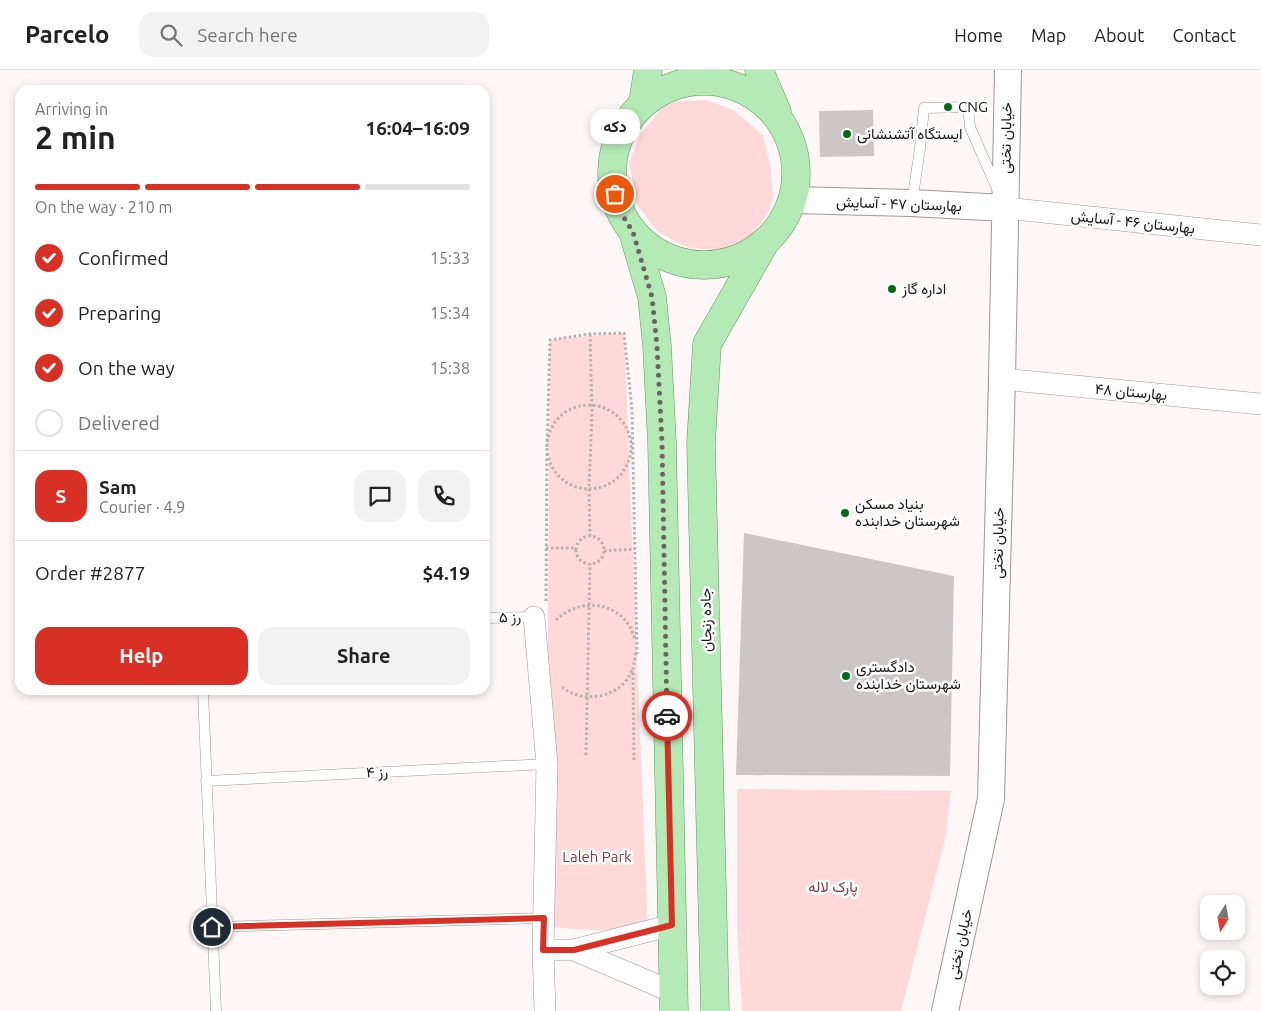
<!DOCTYPE html>
<html lang="en">
<head>
<meta charset="utf-8">
<style>
  body { margin:0; font-family:Ubuntu,Vazirmatn,sans-serif; background:#f2f2f2; color:#222; height:100vh; display:flex; flex-direction:column; font-size:19px; white-space:nowrap }
  * { box-sizing:border-box; margin:0 }
  p { font-size:16px; color:#767676 }
  .icon { flex:none; width:28px; height:28px; fill:none; stroke:currentColor; stroke-width:2; stroke-linecap:round; stroke-linejoin:round }
  .map { position:relative; flex:1; overflow:hidden }
  .drawer { position:absolute; left:15px; top:15px; width:475px; height:610px; display:flex; flex-direction:column; background:#fff; border-radius:15px; box-shadow:0 2px 8px #0003 }
  .drawer>* { flex:none }
  .needle { width:32px; rotate:191deg }
  .fabs { position:absolute; left:1200px; top:825px; display:grid; gap:10px }
  .fabs a { display:grid; place-items:center; width:45px; height:45px; border-radius:10px; background:#fff; box-shadow:0 2px 8px #0003; font-size:25px }
  .pin { position:absolute; display:grid; place-items:center; width:42px; height:42px; color:#fff; margin:-21px; border:2px solid #fff; border-radius:50%; box-shadow:0 1px 5px #0007 }
  .courier { position:absolute; display:grid; place-items:center; width:50px; height:50px; margin:-25px; border:4px solid #d93025; border-radius:50%; background:#fff; color:#222; box-shadow:0 1px 6px #0007 }
  .bubble { position:absolute; height:35px; border-radius:15px; background:#fff; box-shadow:0 2px 8px #0003; font-size:16px; font-weight:700; line-height:35px; text-align:center }
  .overview em { font-style:normal; font-weight:700 }
  .overview div { display:flex; flex-direction:column-reverse }
  .overview { display:flex; align-items:center; justify-content:space-between; height:85px; padding:0 20px }
  h1 { font-size:32px; font-weight:700; line-height:38px }
  .bar { display:grid; grid-template-columns:repeat(4,1fr); gap:8px 5px; align-content:center; height:60px; padding:0 20px }
  .bar i { height:6px; border-radius:4px; background:#e0e0e0 }
  .bar .selected { background:#d93025 }
  .bar p { grid-column:span 4 }
  .line { display:flex; align-items:center; gap:12px; padding:0 20px; border-top:1px solid #e0e0e0 }
  .line div { flex:1 }
  .round { display:grid; place-items:center; flex:none; width:52px; height:52px; border-radius:15px; background:#f2f2f2 }
  ol { padding:0 20px; list-style:none }
  li { display:flex; align-items:center; gap:15px; height:55px }
  li p { margin-inline-start:auto }
  li .icon { padding:5px; border-radius:50%; background:#d93025; color:#fff; stroke-width:4 }
  li:last-child { color:#767676 }
  li i { width:28px; height:28px; border:2px solid #e0e0e0; border-radius:50% }
  .action { display:flex; gap:10px; margin-top:auto; padding:10px 20px }
  .action a { flex:1; height:58px; border-radius:15px; background:#d93025; color:#fff; font-size:20px; font-weight:700; line-height:58px; text-align:center }
  .action a+a { background:#f2f2f2; color:#222 }
  header { display:flex; align-items:center; gap:30px; box-sizing:border-box; height:70px; padding:0 25px; background:#fff; border-bottom:1px solid #e0e0e0 }
  header strong { font-size:24px }
  nav { display:flex; gap:28px; margin-inline-start:auto; font-size:18px }
  .search { width:350px; height:45px; background:#f2f2f2; display:flex; align-items:center; gap:12px; box-sizing:border-box; padding:0 18px; border-radius:15px; color:#767676; font-size:19px }
  .map>svg:first-child { display:block }
</style>
</head>
<body>
<header>
<strong>Parcelo</strong>
<div class="search"><svg class="icon" aria-label="search" viewBox="0 0 24 24"><circle cx="10" cy="10" r="6"/><path d="M15 15l6 6"/></svg>Search here</div>
<nav><a>Home</a><a>Map</a><a>About</a><a>Contact</a></nav>
</header>
<div class="map">
<svg width="1261" height="941" viewBox="0 0 1261 941">
  <rect width="100%" height="100%" fill="#fef7f7"/>
  <path fill="#ffd8d9" d="M 707,30 L 733,40 L 763,65 L 771,100 L 773,127 L 767,145 L 749,169 L 721,181 L 689,178 L 658,162 L 638,136 L 629,93 L 640,65 L 662,38 L 677,31 Z
    M 624,263 L 648,864 L 550,857 L 547,681 L 550,270 Z
    M 737,719 L 951,721 L 945,769 L 901,941 L 742,941 L 737,857 Z"/>
  <path fill="#ccc6c6" d="M 873,40 L 874,86 L 820,87 L 819,41 Z
    M 744,463 L 954,506 L 950,706 L 736,705 Z"/>
  <g fill="none" stroke-linecap="round" stroke-linejoin="round">
    <g stroke="#9e9898" stroke-width="11">
      <path id="service" d="M 912,133 L 920,78 L 924,38 L 968,37 L 970,57 L 998,121
        M 485,548 L 534,547
        M 203,620 L 216,941
        M 206,711 L 547,694
        M 212,857 L 544,848"/>
    </g>
    <g stroke="#9e9898" stroke-width="22">
      <path id="minor" d="M 1005,138 L 1261,165
        M 1002,309 L 1261,334
        M 534,547 L 547,694 L 543,880 L 574,880
        M 672,855 L 574,880 L 673,922
        M 543,880 L 545,941"/>
    </g>
    <g stroke="#9e9898" stroke-width="28">
      <path id="tertiary" d="M 793,130 L 911,133 L 1005,138
        M 945,941 L 991,729 L 1002,309 L 1008,0"/>
    </g>
    <g stroke="#5d975f" stroke-width="29">
      <path id="primary" d="M 759,0 L 777,42
        M612 103a92 92 0 1 1 184 0a92 92 0 1 1-184 0Z
        M 643,33 L 648,0
        M 633,162 L 652,227 L 657,276 L 662,373 L 674,941
        M 715,941 L 701,373 L 707,274 L 764,174"/>
    </g>
    <path stroke="#b7b1b1" stroke-width="3" stroke-dasharray="2.5 2.5" stroke-linecap="butt" d="M 590,264 L 592,343 L 589,418 L 590,466
      M547 377a42 42 0 1 1 84 0a42 42 0 1 1-84 0Z
      M576 480a14 14 0 1 1 28 0a14 14 0 1 1-28 0Z
      M 546,478 L 576,478
      M 604,481 L 635,479
      M 546,531 L 547,378 L 550,270 L 590,264 L 624,263 L 632,340 L 637,584
      M 556,550 C 582,525 626,532 635,570
      M 562,617 C 580,632 609,629 624,613 C 628,609 630,604 633,599
      M 586,685 L 590,494
      M 634,690 L 633,599 L 636,582"/>
    <use href="#service" stroke="#fff" stroke-width="10"/>
    <use href="#minor" stroke="#fff" stroke-width="21"/>
    <use href="#tertiary" stroke="#fff" stroke-width="26"/>
    <use href="#primary" stroke="#b4eab6" stroke-width="28"/>
  </g>
  <g fill="none" stroke-linecap="round" stroke-linejoin="round">
    <path stroke="#696565" stroke-width="5" stroke-dasharray="0 9" d="M 615,124 L 618,138 L 633,162 L 652,227 L 657,276 L 662,373 L 667,646"/>
    <path stroke="#d93025" stroke-width="6" d="M 212,857 L 544,848 L 543,880 L 574,880 L 672,855 L 667,646"/>
  </g>
  <g fill="#006a18" stroke="#fff" stroke-width="2">
    <circle cx="948" cy="37" r="5"/>
    <circle cx="847" cy="64" r="5"/>
    <circle cx="892" cy="219" r="5"/>
    <circle cx="845" cy="443" r="5"/>
    <circle cx="846" cy="606" r="5"/>
  </g>
  <g text-anchor="middle" stroke-width="5" stroke-linejoin="round" paint-order="stroke">
    <g font-size="15" fill="#191717" stroke="#fff" text-anchor="start">
      <text x="958" y="42">CNG</text>
      <text x="857" y="69">ایستگاه آتشنشانی</text>
      <text x="902" y="224">اداره گاز</text>
      <text x="855" y="439">بنیاد مسکن<tspan x="855" dy="17">شهرستان خدابنده</tspan></text>
      <text x="856" y="602">دادگستری<tspan x="856" dy="17">شهرستان خدابنده</tspan></text>
    </g>
    <g font-size="15" fill="#191717" stroke="#fff">
      <text transform="translate(1006 68) rotate(-89)" y="5">خیابان تختی</text>
      <text transform="translate(899 134) rotate(2)" y="5">بهارستان ۴۷ - آسایش</text>
      <text transform="translate(1133 152) rotate(6)" y="5">بهارستان ۴۶ - آسایش</text>
      <text transform="translate(1131 322) rotate(5)" y="5">بهارستان ۴۸</text>
      <text transform="translate(998 473) rotate(-89)" y="5">خیابان تختی</text>
      <text transform="translate(510 547) rotate(-2)" y="5">رز ۵</text>
      <text transform="translate(706 550) rotate(-91)" y="5">جاده زنجان</text>
      <text transform="translate(377 702) rotate(-3)" y="5">رز ۴</text>
      <text transform="translate(960 874) rotate(-78)" y="5">خیابان تختی</text>
    </g>
    <g font-size="15" fill="#8a353d" stroke="#fff">
      <text x="597" y="792">Laleh Park</text>
      <text x="833" y="822">پارک لاله</text>
    </g>
  </g>
</svg>
<div class="fabs">
<a><svg class="needle" viewBox="-14 -14 28 28"><path d="M0-13l5 13h-10z" fill="#e53935"/><path d="M0 13l5-13h-10z" fill="#767676"/></svg></a>
<a><svg class="icon" aria-label="locate" viewBox="0 0 24 24"><circle cx="12" cy="12" r="6"/><path d="M12 2v4M12 18v4M2 12h4M18 12h4"/></svg></a>
</div>
<div class="pin" style="left:615px;top:124px;background:#ea580c"><svg class="icon" aria-label="bag" viewBox="0 0 24 24"><path d="M5 8h14l-1 12H6zM9 8a3 3 0 0 1 6 0"/></svg></div>
<div class="pin" style="left:212px;top:857px;background:#1f2937"><svg class="icon" aria-label="home" viewBox="0 0 24 24"><path d="M3 11l9-7 9 7M6 9v11h12V9"/></svg></div>
<div class="courier" style="left:667px;top:646px"><svg class="icon" aria-label="car" viewBox="0 0 24 24"><path d="M5 17H2v-5l4-1 3-4h7l3 4 3 1v5h-3M9 17h6M6 11h13"/><circle cx="7" cy="17" r="2"/><circle cx="17" cy="17" r="2"/></svg></div>
<div class="bubble" style="left:590px;top:39px;width:50px">دکه</div>
<section class="drawer">
<div class="overview"><div><h1>2 min</h1><p>Arriving in</p></div><em>16:04–16:09</em></div>
<div class="bar"><i class="selected"></i><i class="selected"></i><i class="selected"></i><i></i><p>On the way · 210 m</p></div>
<ol>
<li><svg class="icon" aria-label="check" viewBox="0 0 24 24"><path d="M5 12l5 5 9-10"/></svg>Confirmed<p>15:33</p></li>
<li><svg class="icon" aria-label="check" viewBox="0 0 24 24"><path d="M5 12l5 5 9-10"/></svg>Preparing<p>15:34</p></li>
<li><svg class="icon" aria-label="check" viewBox="0 0 24 24"><path d="M5 12l5 5 9-10"/></svg>On the way<p>15:38</p></li>
<li><i></i>Delivered</li>
</ol>
<div class="line" style="height:90px"><b class="round" style="background:#d93025;color:#fff">S</b><div><b>Sam</b><p>Courier · 4.9</p></div><a class="round"><svg class="icon" aria-label="chat" viewBox="0 0 24 24"><path d="M4 5h16v11H9l-5 4z"/></svg></a><a class="round"><svg class="icon" aria-label="phone" viewBox="0 0 24 24"><path d="M5 4h4l2 5-3 2q2 4 5 5l2-3 5 2v4C11 20 4 13 5 4z"/></svg></a></div>
<div class="line" style="height:65px"><div>Order #2877</div><b>$4.19</b></div>
<div class="action"><a>Help</a><a>Share</a></div>
</section>
</div>
</body>
</html>
